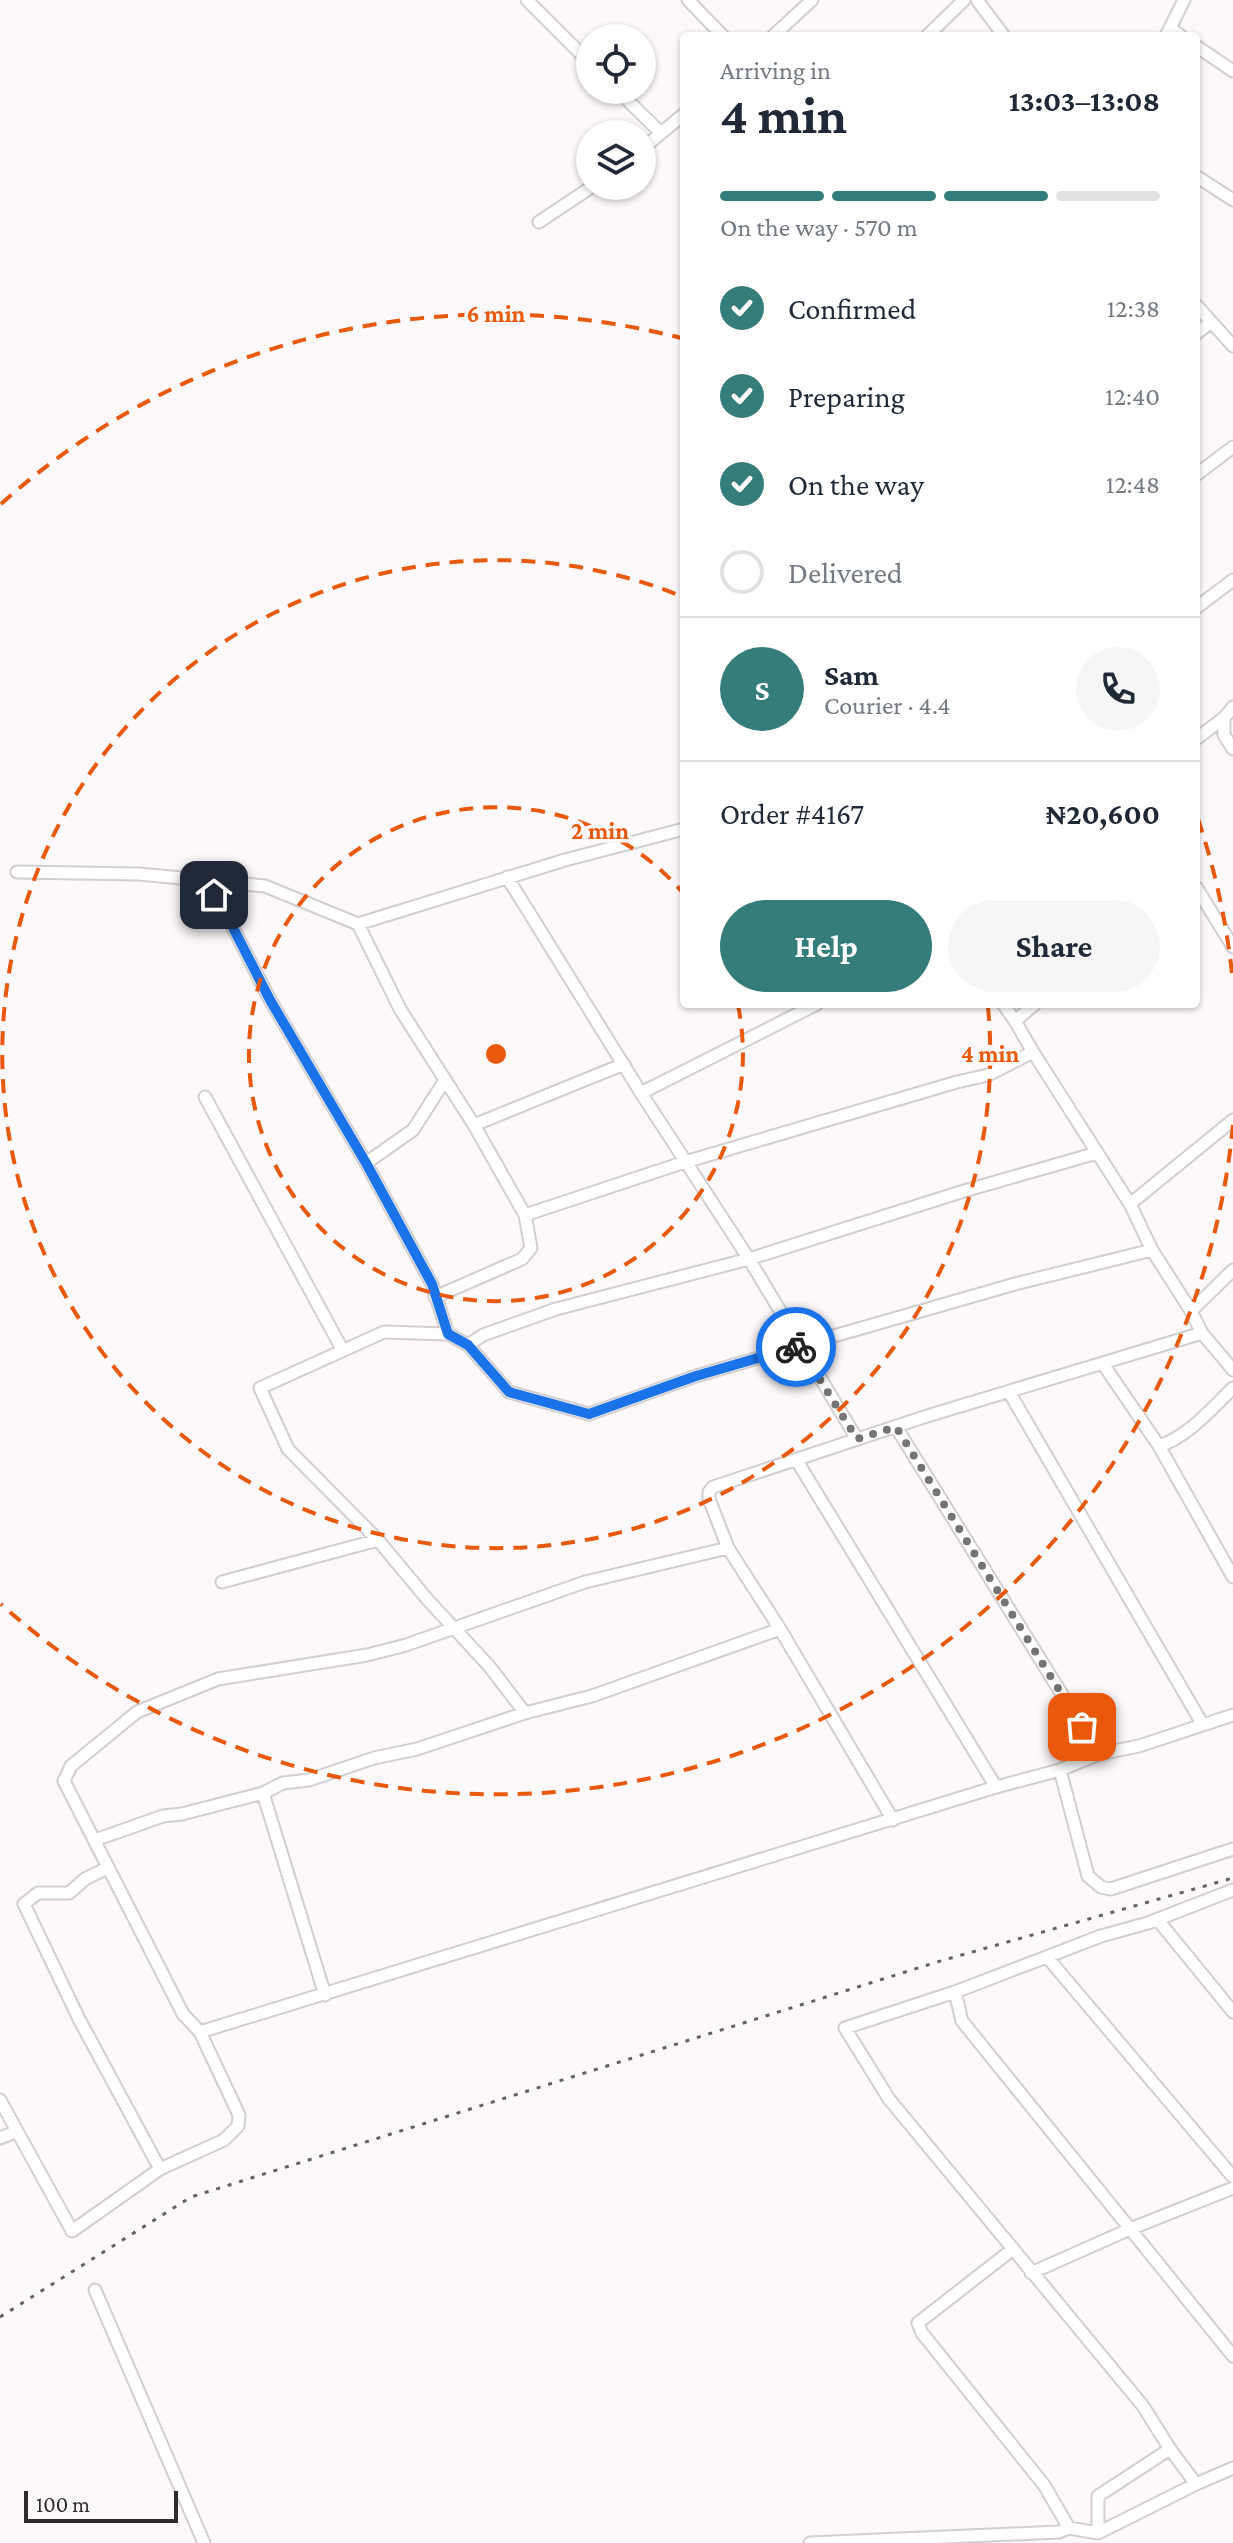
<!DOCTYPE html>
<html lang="en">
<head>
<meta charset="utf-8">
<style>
  body { margin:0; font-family:"Crimson Pro",serif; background:#f6f6f7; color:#1f2937; height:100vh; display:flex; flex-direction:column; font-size:30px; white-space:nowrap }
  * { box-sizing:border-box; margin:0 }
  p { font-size:26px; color:#747a83 }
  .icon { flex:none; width:44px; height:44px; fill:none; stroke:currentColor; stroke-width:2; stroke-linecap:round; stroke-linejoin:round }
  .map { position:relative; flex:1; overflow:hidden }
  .drawer { position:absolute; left:680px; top:32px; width:520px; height:976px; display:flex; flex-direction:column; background:#fff; border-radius:8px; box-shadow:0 2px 6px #0004 }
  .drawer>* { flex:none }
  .buttons { position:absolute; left:576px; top:24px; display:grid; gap:16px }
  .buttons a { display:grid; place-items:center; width:80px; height:80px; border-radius:50%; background:#fff; box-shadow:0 2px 6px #0004; font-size:40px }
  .scale { position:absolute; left:24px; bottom:20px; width:154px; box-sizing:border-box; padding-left:8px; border:4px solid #2d2b2c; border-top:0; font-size:22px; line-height:28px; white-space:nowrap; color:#2d2b2c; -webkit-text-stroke:6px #fdf8fa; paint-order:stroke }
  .pin { position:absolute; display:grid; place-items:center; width:68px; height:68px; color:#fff; margin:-34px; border-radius:16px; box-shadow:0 4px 12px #0006 }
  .courier { position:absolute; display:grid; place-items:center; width:80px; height:80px; margin:-40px; border:6px solid #1a73e8; border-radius:50%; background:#fff; color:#222; box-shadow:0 2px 10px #0007 }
  .head em { font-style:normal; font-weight:700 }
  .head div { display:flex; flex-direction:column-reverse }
  .head { display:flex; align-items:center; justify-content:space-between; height:136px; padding:0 40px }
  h1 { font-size:52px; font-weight:700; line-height:60px }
  .bar { display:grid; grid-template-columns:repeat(4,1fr); gap:12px 8px; align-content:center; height:96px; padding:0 40px }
  .bar i { height:10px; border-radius:6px; background:#e0e1e3 }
  .bar .selected { background:#357d7a }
  .bar p { grid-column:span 4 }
  .line { display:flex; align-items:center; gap:20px; padding:0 40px; border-top:2px solid #e0e1e3 }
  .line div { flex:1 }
  .round { display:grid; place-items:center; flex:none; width:84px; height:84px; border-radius:42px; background:#f6f6f7 }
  ol { padding:0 40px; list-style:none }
  li { display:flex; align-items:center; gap:24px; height:88px }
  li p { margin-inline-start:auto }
  li .icon { padding:8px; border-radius:50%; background:#357d7a; color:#fff; stroke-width:4 }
  li:last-child { color:#747a83 }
  li i { width:44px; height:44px; border:4px solid #e0e1e3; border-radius:50% }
  .action { display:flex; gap:16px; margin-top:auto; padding:16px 40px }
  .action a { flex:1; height:92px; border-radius:48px; background:#357d7a; color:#fff; font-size:32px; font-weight:700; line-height:92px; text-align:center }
  .action a+a { background:#f6f6f7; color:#1f2937 }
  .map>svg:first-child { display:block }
</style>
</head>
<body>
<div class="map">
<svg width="1233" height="2543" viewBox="0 0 1233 2543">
  <rect width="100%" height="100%" fill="#fdf8fa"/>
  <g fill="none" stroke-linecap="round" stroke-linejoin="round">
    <g stroke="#d3ced0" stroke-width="15">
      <path id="minor" d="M 527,0 L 590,63
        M 688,0 L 723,36
        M 977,0 L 1004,36
        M 1170,28 L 1181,36
        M 773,36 L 812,0
        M 927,36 L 964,0
        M 1166,36 L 1184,0
        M 1196,46 L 1233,71
        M 617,90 L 661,133
        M 642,149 L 684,114
        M 1196,176 L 1233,200
        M 539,222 L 593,186
        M 1196,305 L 1233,346
        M 1196,334 L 1211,322
        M 1196,475 L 1233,447
        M 1196,608 L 1233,580
        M 1224,718 L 1224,735 L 1233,749
        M 1196,739 L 1224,718 L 1233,707
        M 17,872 L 139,874 L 265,886 L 358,924 L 565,860 L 684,829
        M 507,877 L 641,1093 L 749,1259 L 857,1439
        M 203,878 L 225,912 L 270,1000 L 366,1163 L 432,1284 L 448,1334
        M 1196,887 L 1233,947
        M 358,924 L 400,1009 L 474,1125 L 525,1215 L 531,1248 L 522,1259 L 435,1297
        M 1003,1004 L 1015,1021
        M 1033,1052 L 1130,1204 L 1152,1250 L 1191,1311 L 1202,1333
        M 641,1093 L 817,1004
        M 205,1097 L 342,1349
        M 474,1125 L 624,1064
        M 366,1163 L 413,1130 L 445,1080
        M 1130,1204 L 1233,1120
        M 525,1215 L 685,1162 L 957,1082 L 988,1075 L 1033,1052 L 1015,1021 L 1035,1004
        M 1191,1311 L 1233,1270
        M 468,1345 L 509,1392 L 589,1414 L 696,1376 L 799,1346 L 1015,1284 L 1152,1250
        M 1103,1364 L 1159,1446 C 1189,1436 1211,1409 1233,1388
        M 1009,1392 L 1203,1725
        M 896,1427 L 1099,1754
        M 1159,1446 L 1233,1577
        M 797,1461 L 996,1787
        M 222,1582 L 378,1540
        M 525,1713 L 489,1666 L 427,1599 L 378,1540 L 288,1449 L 260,1388 L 384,1332 L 448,1334 L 468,1345 L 483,1335 L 556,1309 L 749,1259 L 964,1191 L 1097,1153
        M 1060,1770 L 1088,1876 L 1101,1887 L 1111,1889 L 1233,1849
        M 263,1793 L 325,1995
        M 893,1820 L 780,1629 L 728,1548 L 709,1499 L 709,1492 L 713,1487 L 924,1417 L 1202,1333 L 1233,1370
        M 95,1840 L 163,1816 L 182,1814 L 263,1793 L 283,1783 L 309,1780 L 374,1758 L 417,1749 L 525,1713 L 592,1696 L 780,1629
        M 107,1868 L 85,1879 L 69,1893 L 38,1893 L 24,1904 L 79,2019 L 160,2169
        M 1157,1919 L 1233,2012
        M 1047,1957 L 1233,2177
        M 955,1992 L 962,2021 L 1233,2356
        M 200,2032 L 996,1787 L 1060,1770 L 1099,1754 L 1139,1746 L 1233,1715
        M 0,2100 L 72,2231 L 160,2169 L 224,2140 L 238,2126 L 239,2115 L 200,2032 L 183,2014 L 64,1781 L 71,1766 L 137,1712 L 218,1679 L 367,1655 L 406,1645 L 585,1582 L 728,1548
        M 0,2138 L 15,2132
        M 1013,2249 L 918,2323 L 922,2333 L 1044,2485 L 1069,2528
        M 1031,2273 L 1130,2229 L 1233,2188
        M 95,2290 L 204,2543
        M 1170,2449 L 1196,2484
        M 1098,2533 L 1098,2496 L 1170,2449 L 1143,2406 L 889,2099 L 845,2028 L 955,1992 L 1101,1936 L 1148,1923 L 1233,1890
        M 810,2543 L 1059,2532 L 1069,2528 L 1098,2533 L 1196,2484 L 1233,2468"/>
    </g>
    <use href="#minor" stroke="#fff" stroke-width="11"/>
    <path stroke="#646162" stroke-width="3" stroke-dasharray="4 8" stroke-linecap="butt" d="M 0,2317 L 191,2197 L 937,1962 L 1233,1878"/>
  </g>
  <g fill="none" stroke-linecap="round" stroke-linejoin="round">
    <path stroke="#767374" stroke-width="8" stroke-dasharray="0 14.4" d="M 796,1347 L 799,1346 L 857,1439 L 896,1427 L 1082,1727"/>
    <path stroke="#1a73e8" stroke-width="10" d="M 214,895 L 225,912 L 270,1000 L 366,1163 L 432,1284 L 448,1334 L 468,1345 L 509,1392 L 589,1414 L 696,1376 L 796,1347"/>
  </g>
  <g fill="none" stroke="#e8590c" stroke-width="4" stroke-dasharray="14 10">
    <path d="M738 1005A247 247 0 1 1 684 894"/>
    <path d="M988 1007A494 494 0 1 1 681 596"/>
    <path d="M1233 1125A740 740 0 0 1 1 1604M1 504A740 740 0 0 1 681 338M1198 819A740 740 0 0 1 1233 983"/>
  </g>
  <circle cx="496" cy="1054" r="12" fill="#e8590c" stroke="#fdf8fa" stroke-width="4"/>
  <g font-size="24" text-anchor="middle" font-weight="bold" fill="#e8590c" stroke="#fdf8fa" stroke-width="7" stroke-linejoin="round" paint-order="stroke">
    <text x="496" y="322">6 min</text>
    <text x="600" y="839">2 min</text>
    <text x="990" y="1062">4 min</text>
  </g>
</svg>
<div class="buttons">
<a><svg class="icon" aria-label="locate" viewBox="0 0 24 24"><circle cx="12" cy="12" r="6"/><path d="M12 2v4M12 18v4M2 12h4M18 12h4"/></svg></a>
<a><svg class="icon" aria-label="layers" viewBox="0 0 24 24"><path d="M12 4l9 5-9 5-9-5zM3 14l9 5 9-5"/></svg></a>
</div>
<div class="scale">100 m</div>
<div class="pin" style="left:1082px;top:1727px;background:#ea580c"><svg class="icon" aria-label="bag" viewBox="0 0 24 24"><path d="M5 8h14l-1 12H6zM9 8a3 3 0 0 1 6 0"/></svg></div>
<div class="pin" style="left:214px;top:895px;background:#1f2937"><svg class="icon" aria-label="home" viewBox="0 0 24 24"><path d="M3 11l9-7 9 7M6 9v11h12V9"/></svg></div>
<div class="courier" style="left:796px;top:1347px"><svg class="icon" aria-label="bike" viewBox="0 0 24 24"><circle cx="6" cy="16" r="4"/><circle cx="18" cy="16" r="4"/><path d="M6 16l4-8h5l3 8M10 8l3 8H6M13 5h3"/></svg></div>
<section class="drawer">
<div class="head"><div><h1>4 min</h1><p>Arriving in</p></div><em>13:03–13:08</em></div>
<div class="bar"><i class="selected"></i><i class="selected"></i><i class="selected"></i><i></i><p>On the way · 570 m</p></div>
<ol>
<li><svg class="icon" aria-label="check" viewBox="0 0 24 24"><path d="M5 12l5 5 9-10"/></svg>Confirmed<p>12:38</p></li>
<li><svg class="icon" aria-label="check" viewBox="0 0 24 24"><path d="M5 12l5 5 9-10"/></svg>Preparing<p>12:40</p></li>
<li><svg class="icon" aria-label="check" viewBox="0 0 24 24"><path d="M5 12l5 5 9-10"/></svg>On the way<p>12:48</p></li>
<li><i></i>Delivered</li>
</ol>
<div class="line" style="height:144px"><b class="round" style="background:#357d7a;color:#fff">S</b><div><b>Sam</b><p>Courier · 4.4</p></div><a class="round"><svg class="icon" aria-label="phone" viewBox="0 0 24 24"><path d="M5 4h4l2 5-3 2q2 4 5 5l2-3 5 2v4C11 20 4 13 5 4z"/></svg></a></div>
<div class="line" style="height:104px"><div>Order #4167</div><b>₦20,600</b></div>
<div class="action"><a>Help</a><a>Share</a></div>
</section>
</div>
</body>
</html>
